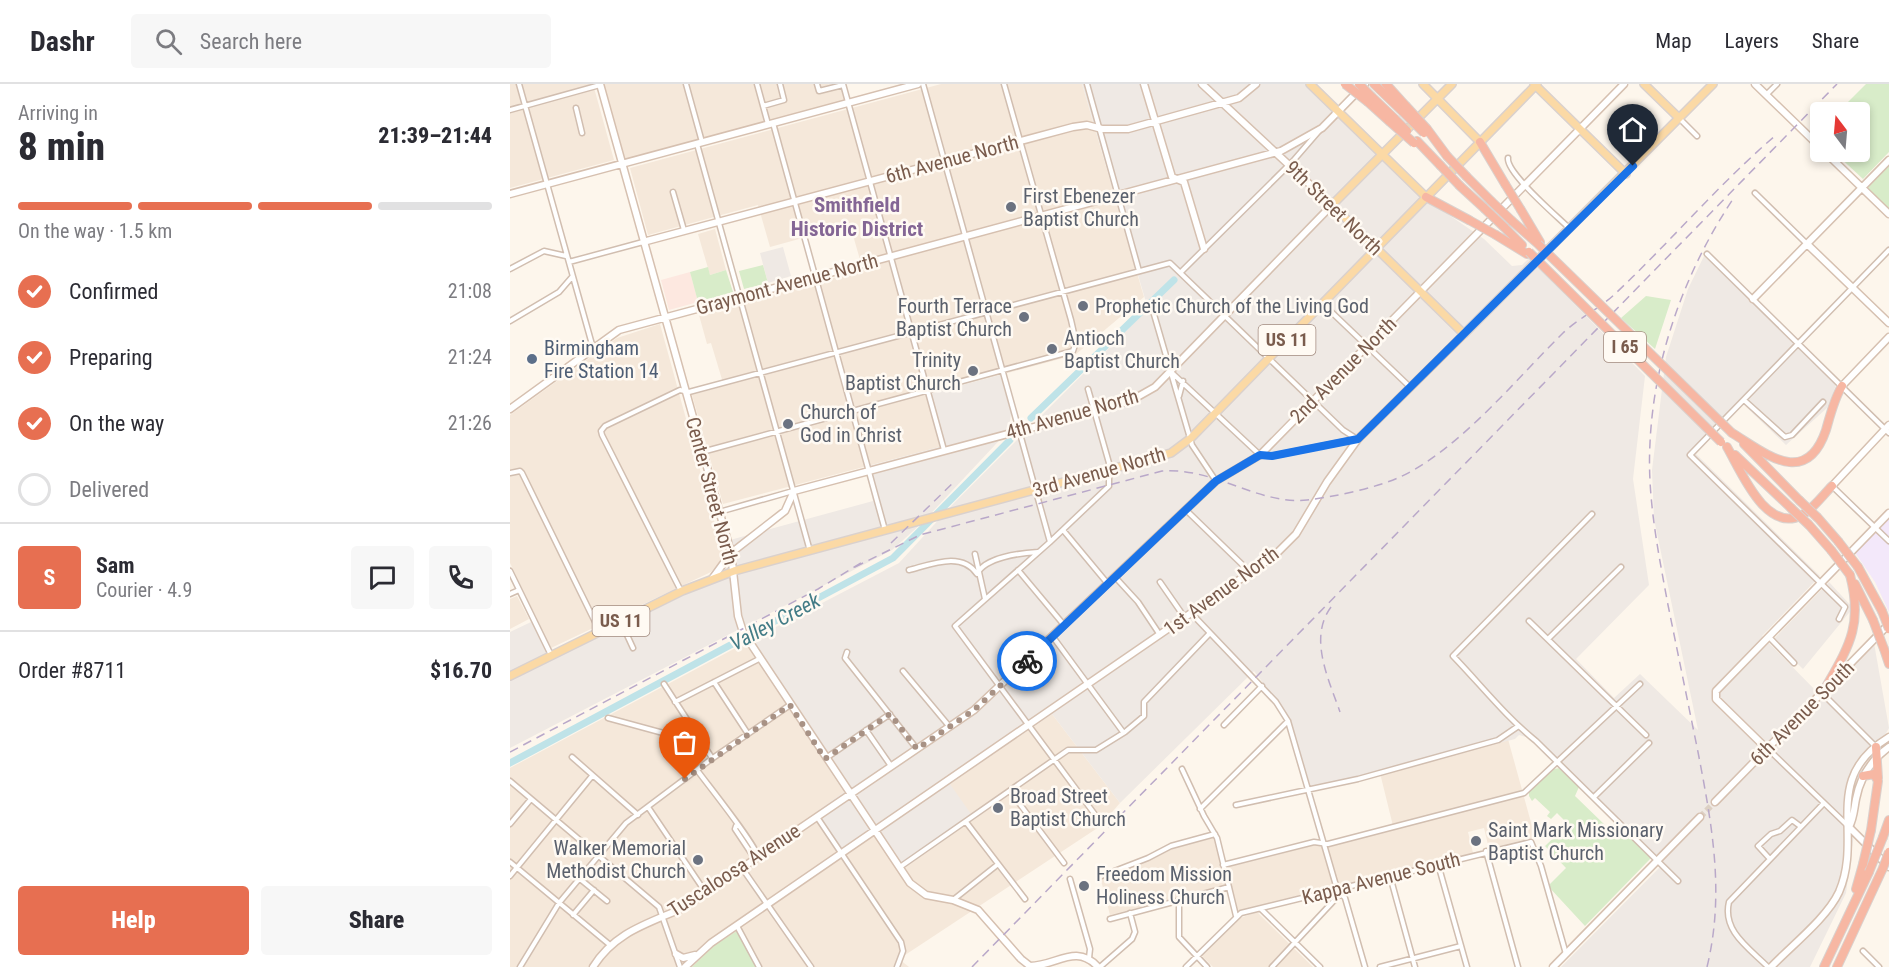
<!DOCTYPE html>
<html lang="en">
<head>
<meta charset="utf-8">
<style>
  body { margin:0; font-family:"Roboto Condensed",sans-serif; background:#f7f7f7; color:#2b2b33; height:100vh; display:flex; flex-direction:column; font-size:22px; white-space:nowrap }
  * { box-sizing:border-box; margin:0 }
  p { font-size:20px; color:#7c7c81 }
  .icon { flex:none; width:33px; height:33px; fill:none; stroke:currentColor; stroke-width:2; stroke-linecap:round; stroke-linejoin:round }
  .map { position:relative; flex:1; overflow:hidden }
  .drawer { display:flex; flex-direction:column; background:#fff; width:510px }
  .drawer>* { flex:none }
  .needle { width:39px; rotate:344deg }
  .fabs { position:absolute; left:1300px; top:18px; display:grid; gap:12px }
  .fabs a { display:grid; place-items:center; width:60px; height:60px; border-radius:6px; background:#fff; box-shadow:0 3px 9px #0003; font-size:30px }
  .pin { position:absolute; display:grid; place-items:center; width:51px; height:51px; color:#fff; margin:-62px -26px; border-radius:50% 50% 50% 0; rotate:-45deg; box-shadow:0 0 6px #0007 }
  .pin .icon { rotate:45deg }
  .courier { position:absolute; display:grid; place-items:center; width:60px; height:60px; margin:-30px; border:4px solid #1a73e8; border-radius:50%; background:#fff; color:#222; box-shadow:0 2px 8px #0007 }
  .headline em { font-style:normal; font-weight:800 }
  .headline div { display:flex; flex-direction:column-reverse }
  .headline { display:flex; align-items:center; justify-content:space-between; height:102px; padding:0 18px }
  h1 { font-size:39px; font-weight:800; line-height:45px }
  .bar { display:grid; grid-template-columns:repeat(4,1fr); gap:9px 6px; align-content:center; height:72px; padding:0 18px }
  .bar i { height:8px; border-radius:4px; background:#e1e1e2 }
  .bar .current { background:#e76f51 }
  .bar p { grid-column:span 4 }
  .line { display:flex; align-items:center; gap:15px; padding:0 18px; border-top:2px solid #e1e1e2 }
  .line div { flex:1 }
  .round { display:grid; place-items:center; flex:none; width:63px; height:63px; border-radius:6px; background:#f7f7f7 }
  ol { padding:0 18px; list-style:none }
  li { display:flex; align-items:center; gap:18px; height:66px }
  li p { margin-inline-start:auto }
  li .icon { padding:6px; border-radius:50%; background:#e76f51; color:#fff; stroke-width:4 }
  li:last-child { color:#7c7c81 }
  li i { width:33px; height:33px; border:3px solid #e1e1e2; border-radius:50% }
  .primary-button { display:flex; gap:12px; margin-top:auto; padding:12px 18px }
  .primary-button a { flex:1; height:69px; border-radius:6px; background:#e76f51; color:#fff; font-size:24px; font-weight:800; line-height:69px; text-align:center }
  .primary-button a+a { background:#f7f7f7; color:#2b2b33 }
  header { display:flex; align-items:center; gap:36px; box-sizing:border-box; height:84px; padding:0 30px; background:#fff; border-bottom:2px solid #e1e1e2 }
  header strong { font-size:28px }
  nav { display:flex; gap:33px; margin-inline-start:auto; font-size:21px }
  .search { width:420px; height:54px; background:#f7f7f7; display:flex; align-items:center; gap:15px; box-sizing:border-box; padding:0 21px; border-radius:6px; color:#7c7c81; font-size:22px }
  main { display:flex; flex:1; min-height:0 }
  .map>svg:first-child { display:block }
</style>
</head>
<body>
<header>
<strong>Dashr</strong>
<div class="search"><svg class="icon" aria-label="search" viewBox="0 0 24 24"><circle cx="10" cy="10" r="6"/><path d="M15 15l6 6"/></svg>Search here</div>
<nav><a>Map</a><a>Layers</a><a>Share</a></nav>
</header>
<main>
<section class="drawer">
<div class="headline"><div><h1>8 min</h1><p>Arriving in</p></div><em>21:39–21:44</em></div>
<div class="bar"><i class="current"></i><i class="current"></i><i class="current"></i><i></i><p>On the way · 1.5 km</p></div>
<ol>
<li><svg class="icon" aria-label="check" viewBox="0 0 24 24"><path d="M5 12l5 5 9-10"/></svg>Confirmed<p>21:08</p></li>
<li><svg class="icon" aria-label="check" viewBox="0 0 24 24"><path d="M5 12l5 5 9-10"/></svg>Preparing<p>21:24</p></li>
<li><svg class="icon" aria-label="check" viewBox="0 0 24 24"><path d="M5 12l5 5 9-10"/></svg>On the way<p>21:26</p></li>
<li><i></i>Delivered</li>
</ol>
<div class="line" style="height:108px"><b class="round" style="background:#e76f51;color:#fff">S</b><div><b>Sam</b><p>Courier · 4.9</p></div><a class="round"><svg class="icon" aria-label="chat" viewBox="0 0 24 24"><path d="M4 5h16v11H9l-5 4z"/></svg></a><a class="round"><svg class="icon" aria-label="phone" viewBox="0 0 24 24"><path d="M5 4h4l2 5-3 2q2 4 5 5l2-3 5 2v4C11 20 4 13 5 4z"/></svg></a></div>
<div class="line" style="height:78px"><div>Order #8711</div><b>$16.70</b></div>
<div class="primary-button"><a>Help</a><a>Share</a></div>
</section>
<div class="map">
<svg width="1379" height="883" viewBox="0 0 1379 883">
  <rect width="100%" height="100%" fill="#fdf6ec"/>
  <path fill="#f5e8da" d="M 0,0 L 83,0 L 104,76 L 0,104 Z
    M 90,0 L 333,0 L 338,19 L 112,80 Z
    M 431,0 L 572,0 L 634,213 L 565,271 L 422,309 L 437,361 L 213,420 L 182,311 L 214,302 L 201,259 L 197,260 L 189,231 L 353,186 L 340,141 L 260,163 L 248,121 L 138,151 L 120,84 Z
    M 205,145 L 216,186 L 200,191 L 188,150 Z
    M 150,240 L 214,473 L 201,488 L 41,564 L 0,479 L 0,331 L 107,254 Z
    M 7,512 L 19,535 L 0,545 L 0,515 Z
    M 235,559 L 334,708 L 370,747 L 391,779 L 440,700 L 542,630 L 610,719 L 589,743 L 389,875 L 399,883 L 0,883 L 0,684 Z
    M 998,655 L 1025,753 L 979,765 L 974,744 L 958,748 L 963,769 L 829,802 L 817,763 L 884,746 L 870,689 Z
    M 704,754 L 716,801 L 600,831 L 591,796 L 592,793 L 647,773 L 665,763 Z
    M 809,760 L 813,763 L 824,803 L 727,827 L 717,783 Z
    M 746,828 L 747,828 L 803,883 L 703,883 L 692,872 L 728,835 Z"/>
  <path fill="#fde8e0" d="M 180,188 L 188,218 L 159,226 L 151,196 Z"/>
  <path fill="#efe9e4" d="M 572,0 L 799,0 L 939,131 L 974,155 L 1002,182 L 1012,181 L 1019,174 L 1135,292 L 1123,395 L 1139,501 L 1066,575 L 1104,614 L 1130,590 L 1188,646 L 1144,435 L 1142,386 L 1156,273 L 1178,205 L 1194,172 L 1326,301 L 1317,324 L 1276,361 L 1233,320 L 1186,370 L 1310,492 L 1252,552 L 1312,613 L 1364,559 L 1379,644 L 1347,699 L 1342,717 L 1345,743 L 1336,809 L 1300,883 L 1051,883 L 1150,783 L 1020,654 L 1009,651 L 1005,655 L 802,706 L 778,632 L 744,587 L 610,719 L 542,630 L 440,700 L 461,730 L 391,779 L 370,747 L 336,771 L 306,728 L 334,708 L 235,559 L 389,479 L 444,419 L 638,225 Z
    M 273,163 L 281,192 L 258,199 L 250,169 Z
    M 490,291 L 501,329 L 499,346 L 412,439 L 382,466 L 0,664 L 0,548 L 21,538 L 40,576 L 179,509 L 216,494 L 220,456 L 363,417 L 355,383 L 436,361 L 422,309 Z
    M 1319,498 L 1343,524 L 1293,585 L 1263,556 Z"/>
  <path fill="#f3e8fa" d="M 1379,431 L 1379,528 L 1365,498 L 1344,467 Z"/>
  <path fill="#d8ecc9" d="M 1356,0 L 1379,0 L 1379,68 L 1353,95 L 1324,68 L 1350,68 L 1350,28 L 1328,28 Z
    M 1379,81 L 1379,125 L 1357,103 Z
    M 253,181 L 258,199 L 234,205 L 229,187 Z
    M 198,183 L 200,191 L 216,186 L 223,208 L 188,218 L 180,188 Z
    M 1136,212 L 1161,216 L 1145,265 L 1111,234 Z
    M 1050,684 L 1069,703 L 1065,712 L 1097,743 L 1106,739 L 1141,774 L 1075,842 L 1038,802 L 1056,784 L 1035,762 L 1058,740 L 1047,729 L 1041,735 L 1037,732 L 1040,728 L 1025,714 L 1022,717 L 1019,712 L 1019,707 L 1044,685 Z
    M 227,847 L 247,883 L 182,883 L 205,861 Z"/>
  <g fill="none" stroke-linecap="round" stroke-linejoin="round">
    <path stroke="#bfe3e8" stroke-width="7" d="M 521,334 L 664,196
      M 0,679 L 383,474 L 500,356"/>
    <path stroke="#dcd0c4" stroke-width="6" stroke-dasharray="6 3" stroke-linecap="butt" d="M 1190,733 L 1205,718"/>
    <g stroke="#d1beb0" stroke-width="7">
      <path id="street" d="M 9,0 L 83,264
        M 176,0 L 192,58
        M 247,0 L 258,40
        M 307,0 L 309,7 L 333,1
        M 333,0 L 434,366
        M 413,0 L 540,458
        M 577,0 L 629,187
        M 1256,11 L 1267,0
        M 253,22 L 274,16 L 270,0
        M 66,24 L 72,49
        M 0,26 L 90,1
        M 1169,34 L 1187,52
        M 263,39 L 375,446
        M 187,60 L 300,467
        M 998,74 C 996,89 1047,132 1059,144
        M 163,108 L 174,146
        M 1245,109 L 1297,160
        M 1197,170 L 1379,349
        M 59,178 L 133,158
        M 0,185 L 34,167 L 56,172
        M 671,188 L 783,77 L 809,47
        M 813,220 L 900,303
        M 643,227 L 682,361 L 706,397
        M 0,237 L 49,208 L 62,193
        M 660,287 L 750,371 L 762,372 L 847,355
        M 578,305 L 599,379 L 599,402 L 540,458 L 445,542 L 592,740
        M 669,312 L 673,297
        M 1234,316 L 1275,353 L 1282,351 L 1313,318
        M 192,368 L 563,267 L 566,258 L 561,236 L 494,0
        M 0,389 L 10,387 L 12,389 L 90,548
        M 1322,402 L 1379,457
        M 677,427 L 741,489
        M 209,428 L 283,407
        M 1082,430 L 943,572 C 971,601 996,633 1026,657 L 1168,797
        M 553,446 L 598,500
        M 465,470 L 475,515
        M 399,486 C 422,480 452,467 467,490 C 475,473 511,469 528,468
        M 508,486 L 554,541
        M 0,487 L 41,571
        M 606,494 L 628,518 L 650,551
        M 650,498 L 675,534
        M 171,507 L 92,351 L 91,347 L 95,342 L 170,306 L 179,308 L 660,179 L 833,346 L 847,355
        M 0,510 L 9,506
        M 682,530 L 766,618 L 778,637 L 827,805 L 835,814 L 855,883
        M 1329,535 L 1335,523 L 1180,371 L 1379,166
        M 1019,537 L 1136,651
        M 111,538 L 123,564
        M 543,553 L 613,648
        M 1259,553 L 1284,579
        M 1038,555 L 1111,483
        M 337,568 L 335,574 L 407,665
        M 393,587 L 439,642
        M 204,598 L 238,650
        M 154,600 L 202,674
        M 1313,610 L 1367,664
        M 165,618 L 249,575
        M 98,634 L 179,656 L 189,656
        M 714,641 L 752,602
        M 356,646 L 381,682
        M 1258,665 L 1337,741
        M 62,673 L 128,731
        M 316,674 L 380,630
        M 672,685 L 694,732 L 707,754 L 726,832
        M 187,686 C 198,701 247,762 248,773 L 243,772 L 225,745 L 226,742
        M 0,697 L 149,823 L 170,883
        M 500,707 L 554,779
        M 1084,713 L 1139,659
        M 726,721 L 848,695 L 988,656 L 1007,643
        M 138,723 L 196,809
        M 690,725 L 778,637
        M 307,733 L 391,858 L 393,867 L 387,883
        M 456,738 L 515,815
        M 0,740 L 21,715
        M 976,767 L 1008,883
        M 1259,774 L 1248,762 L 1261,750 L 1270,747 L 1282,736 L 1290,742
        M 0,778 L 100,861
        M 928,780 L 957,883
        M 713,781 L 804,758 L 818,760 L 1014,709 L 1130,600
        M 390,783 L 558,666 L 586,666 L 615,648 L 634,632 L 634,618 L 700,549
        M 232,784 L 301,883
        M 0,792 L 82,692
        M 880,792 L 905,883
        M 589,793 L 638,774 L 661,762 L 705,750
        M 70,795 L 97,817
        M 560,795 L 580,865 L 579,874
        M 443,816 L 487,781
        M 669,817 L 669,853 L 697,883
        M 751,825 L 810,883
        M 63,831 L 84,806
        M 600,835 L 719,803
        M 227,842 L 249,883
        M 1353,867 L 1369,883
        M 10,883 L 49,819 L 116,739 L 200,676 L 280,621
        M 590,883 L 622,855 L 625,848 L 620,829
        M 676,883 L 731,829 L 1021,758 L 1031,782 L 1056,870
        M 762,883 L 831,809
        M 870,883 L 951,862
        M 1258,883 C 1239,864 1212,847 1219,818 L 1314,719"/>
    </g>
    <g stroke="#d6c0b0" stroke-width="9">
      <path id="secondary" d="M 90,0 L 221,469 L 228,532 L 233,548 L 400,799 L 416,811 L 443,816 L 468,826 L 511,875 L 520,882 C 546,882 566,859 588,883
        M 634,0 L 662,93 L 674,98 L 694,165
        M 1245,0 L 1311,64
        M 1315,68 L 1379,130
        M 0,110 L 408,0
        M 133,158 L 563,43 L 577,41 L 592,45 L 618,45 L 729,14 L 746,0
        M 1297,160 L 1379,239
        M 1243,215 L 1379,76
        M 1332,302 L 1379,253
        M 0,325 L 109,246 L 771,67 L 812,44 L 855,0
        M 1322,402 L 1379,341
        M 202,495 L 221,469 L 275,427 L 284,407 L 584,327 L 622,316 L 645,303 L 822,121 L 692,0
        M 1257,665 L 1206,615 L 1206,607 L 1379,429
        M 1205,718 L 1379,540
        M 1339,743 C 1344,734 1344,725 1346,715 C 1350,694 1361,676 1379,663
        M 1339,743 L 1379,783
        M 166,870 L 173,874 L 185,871
        M 83,883 C 105,848 137,840 173,824 L 464,626 L 706,397 L 750,371 L 1114,0
        M 175,883 L 201,859 L 764,472 L 786,450 L 817,398 L 848,355 L 954,250
        M 1043,883 L 1190,733
        M 1261,883 C 1281,862 1317,834 1329,808 C 1354,750 1310,695 1379,653"/>
    </g>
    <g stroke="#dad1cd" stroke-width="10">
      <path id="primary" d="M 800,0 L 916,113
        M 913,0 L 970,58
        M 942,0 L 822,121 L 954,250 L 1203,0
        M 1024,0 L 1116,90
        M 1134,0 L 1169,34
        M 0,592 L 172,507 L 224,487 L 661,369 L 681,354 L 1027,0"/>
    </g>
    <g stroke="#dad1cd" stroke-width="10">
      <path id="highway" d="M 864,0 L 893,28
        M 876,0 L 895,21
        M 862,13 L 885,35
        M 858,18 L 879,37
        M 917,45 L 937,72
        M 907,57 L 930,81
        M 970,58 L 995,100
        M 957,93 L 981,117
        M 950,102 L 974,124
        M 916,113 L 959,136
        M 1011,126 L 1030,158
        M 1002,137 L 1027,159
        M 994,143 L 1012,161
        M 986,151 L 1017,170
        M 1222,349 C 1255,369 1296,405 1316,346 C 1320,332 1324,315 1332,302
        M 1234,360 L 1289,416
        M 1217,363 C 1231,387 1256,450 1292,431 C 1303,425 1313,411 1322,402
        M 1225,371 L 1281,424
        M 1308,434 L 1328,457
        M 1299,441 L 1321,466
        M 1348,483 L 1372,527
        M 1345,500 L 1363,536
        M 1374,565 L 1379,580
        M 1312,610 C 1337,565 1354,544 1340,491
        M 1366,663 L 1368,694
        M 1353,692 L 1364,690 L 1368,697 L 1361,746
        M 1373,753 L 1379,736
        M 1346,805 L 1353,780
        M 1314,883 L 1359,788
        M 1327,883 L 1373,784"/>
    </g>
    <use href="#street" stroke="#fff" stroke-width="4"/>
    <use href="#secondary" stroke="#fff" stroke-width="6"/>
    <use href="#primary" stroke="#fbd9a5" stroke-width="7"/>
    <use href="#highway" stroke="#f7b7a3" stroke-width="8"/>
    <path stroke="#b9a8c9" stroke-width="1.5" stroke-dasharray="9 6" stroke-linecap="butt" d="M 381,459 L 445,397
      M 345,483 L 410,451 L 652,387 C 704,383 748,421 797,416 C 823,413 866,404 890,393 C 949,366 1007,294 1053,249 C 1070,233 1091,224 1107,208 C 1161,157 1209,100 1266,51
      M 821,523 C 798,554 819,596 830,628
      M 0,668 L 308,505 L 351,479
      M 462,883 L 1327,0
      M 1197,883 C 1215,809 1202,741 1188,668 C 1178,619 1168,570 1158,521 C 1148,467 1137,413 1140,359 C 1144,271 1176,185 1225,112"/>
    <g stroke="#dad1cd" stroke-width="10" stroke-linecap="butt">
      <path id="highway-bridge" d="M 835,0 L 858,18
        M 849,0 L 862,13
        M 895,21 L 917,45
        M 893,28 L 914,49
        M 885,35 L 897,47
        M 879,37 L 904,59
        M 937,72 L 957,93
        M 930,81 L 950,102
        M 995,100 L 1011,126
        M 981,117 L 1002,137
        M 974,124 L 994,143
        M 959,136 L 986,151
        M 1028,160 L 1222,349
        M 1019,168 L 1211,358
        M 1289,416 L 1308,434
        M 1281,424 L 1299,441
        M 1328,457 L 1348,483
        M 1321,466 L 1340,491
        M 1372,527 L 1379,545
        M 1363,536 L 1374,565
        M 1353,780 L 1361,746
        M 1373,784 L 1379,768
        M 1359,788 L 1373,753"/>
    </g>
    <use href="#highway-bridge" stroke="#f7b7a3" stroke-width="8"/>
  </g>
  <g fill="none" stroke-linecap="round" stroke-linejoin="round">
    <path stroke="#a89285" stroke-width="6" stroke-dasharray="0 10.8" d="M 175,695 L 280,621 L 315,675 L 380,630 L 407,665 L 464,626 L 517,577"/>
    <path stroke="#1a73e8" stroke-width="8" d="M 517,577 L 706,397 L 750,371 L 762,372 L 848,355 L 1123,82"/>
  </g>
  <g fill="#6b7280" stroke="#fffaf3" stroke-width="2">
    <circle cx="501" cy="123" r="6"/>
    <circle cx="573" cy="222" r="6"/>
    <circle cx="514" cy="233" r="6"/>
    <circle cx="542" cy="265" r="6"/>
    <circle cx="463" cy="287" r="6"/>
    <circle cx="278" cy="340" r="6"/>
    <circle cx="488" cy="724" r="6"/>
    <circle cx="966" cy="757" r="6"/>
    <circle cx="188" cy="776" r="6"/>
    <circle cx="574" cy="802" r="6"/>
  </g>
  <circle fill="#5c6f8a" stroke="#fffaf3" stroke-width="2" cx="22" cy="275" r="6"/>
  <g text-anchor="middle" stroke-width="5" stroke-linejoin="round" paint-order="stroke">
    <g fill="#fffaf3" stroke="#a28b7f" stroke-width="1.5">
      <rect x="748.5" y="241" width="57" height="30" rx="4.5"/>
      <rect x="1094" y="248" width="42" height="30" rx="4.5"/>
      <rect x="82.5" y="522" width="57" height="30" rx="4.5"/>
    </g>
    <g font-size="18" font-weight="bold" fill="#7a5c4d">
      <text x="777" y="262">US 11</text>
      <text x="1115" y="269">I 65</text>
      <text x="111" y="543">US 11</text>
    </g>
    <g font-size="20" fill="#7a5c4d" stroke="#fffaf3">
      <text transform="translate(442 75) rotate(-15)" y="7">6th Avenue North</text>
      <text transform="translate(824 124) rotate(44)" y="7">9th Street North</text>
      <text transform="translate(277 200) rotate(-15)" y="7">Graymont Avenue North</text>
      <text transform="translate(833 286) rotate(-45)" y="7">2nd Avenue North</text>
      <text transform="translate(562 330) rotate(-16)" y="7">4th Avenue North</text>
      <text transform="translate(589 388) rotate(-16)" y="7">3rd Avenue North</text>
      <text transform="translate(202 407) rotate(75)" y="7">Center Street North</text>
      <text transform="translate(711 507) rotate(-36)" y="7">1st Avenue North</text>
      <text transform="translate(1292 629) rotate(-45)" y="7">6th Avenue South</text>
      <text transform="translate(224 786) rotate(-33)" y="7">Tuscaloosa Avenue</text>
      <text transform="translate(871 794) rotate(-14)" y="7">Kappa Avenue South</text>
    </g>
    <g font-size="20" fill="#5b616d" stroke="#fffaf3" text-anchor="start">
      <text x="513" y="119">First Ebenezer<tspan x="513" dy="23">Baptist Church</tspan></text>
      <text x="502" y="229" text-anchor="end">Fourth Terrace<tspan x="502" dy="23">Baptist Church</tspan></text>
      <text x="585" y="229">Prophetic Church of the Living God</text>
      <text x="554" y="261">Antioch<tspan x="554" dy="23">Baptist Church</tspan></text>
      <text x="451" y="283" text-anchor="end">Trinity<tspan x="451" dy="23">Baptist Church</tspan></text>
      <text x="290" y="335">Church of<tspan x="290" dy="23">God in Christ</tspan></text>
      <text x="500" y="719">Broad Street<tspan x="500" dy="23">Baptist Church</tspan></text>
      <text x="978" y="753">Saint Mark Missionary<tspan x="978" dy="23">Baptist Church</tspan></text>
      <text x="176" y="771" text-anchor="end">Walker Memorial<tspan x="176" dy="23">Methodist Church</tspan></text>
      <text x="586" y="797">Freedom Mission<tspan x="586" dy="23">Holiness Church</tspan></text>
    </g>
    <g font-size="20" fill="#4e5e75" stroke="#fffaf3" text-anchor="start">
      <text x="34" y="271">Birmingham<tspan x="34" dy="23">Fire Station 14</tspan></text>
    </g>
    <g font-size="21" font-weight="bold" fill="#846695" stroke="#fffaf3">
      <text x="347" y="128">Smithfield<tspan x="347" dy="24">Historic District</tspan></text>
    </g>
    <g font-size="21" font-style="italic" fill="#437c86" stroke="#fffaf3">
      <text transform="translate(265 538) rotate(-28)" y="7">Valley Creek</text>
    </g>
  </g>
</svg>
<div class="fabs">
<a><svg class="needle" viewBox="-14 -14 28 28"><path d="M0-13l5 13h-10z" fill="#e53935"/><path d="M0 13l5-13h-10z" fill="#7c7c81"/></svg></a>
</div>
<div class="pin" style="left:175px;top:695px;background:#ea580c"><svg class="icon" aria-label="bag" viewBox="0 0 24 24"><path d="M5 8h14l-1 12H6zM9 8a3 3 0 0 1 6 0"/></svg></div>
<div class="pin" style="left:1123px;top:82px;background:#1f2937"><svg class="icon" aria-label="home" viewBox="0 0 24 24"><path d="M3 11l9-7 9 7M6 9v11h12V9"/></svg></div>
<div class="courier" style="left:517px;top:577px"><svg class="icon" aria-label="bike" viewBox="0 0 24 24"><circle cx="6" cy="16" r="4"/><circle cx="18" cy="16" r="4"/><path d="M6 16l4-8h5l3 8M10 8l3 8H6M13 5h3"/></svg></div>
</div>
</main>
</body>
</html>
